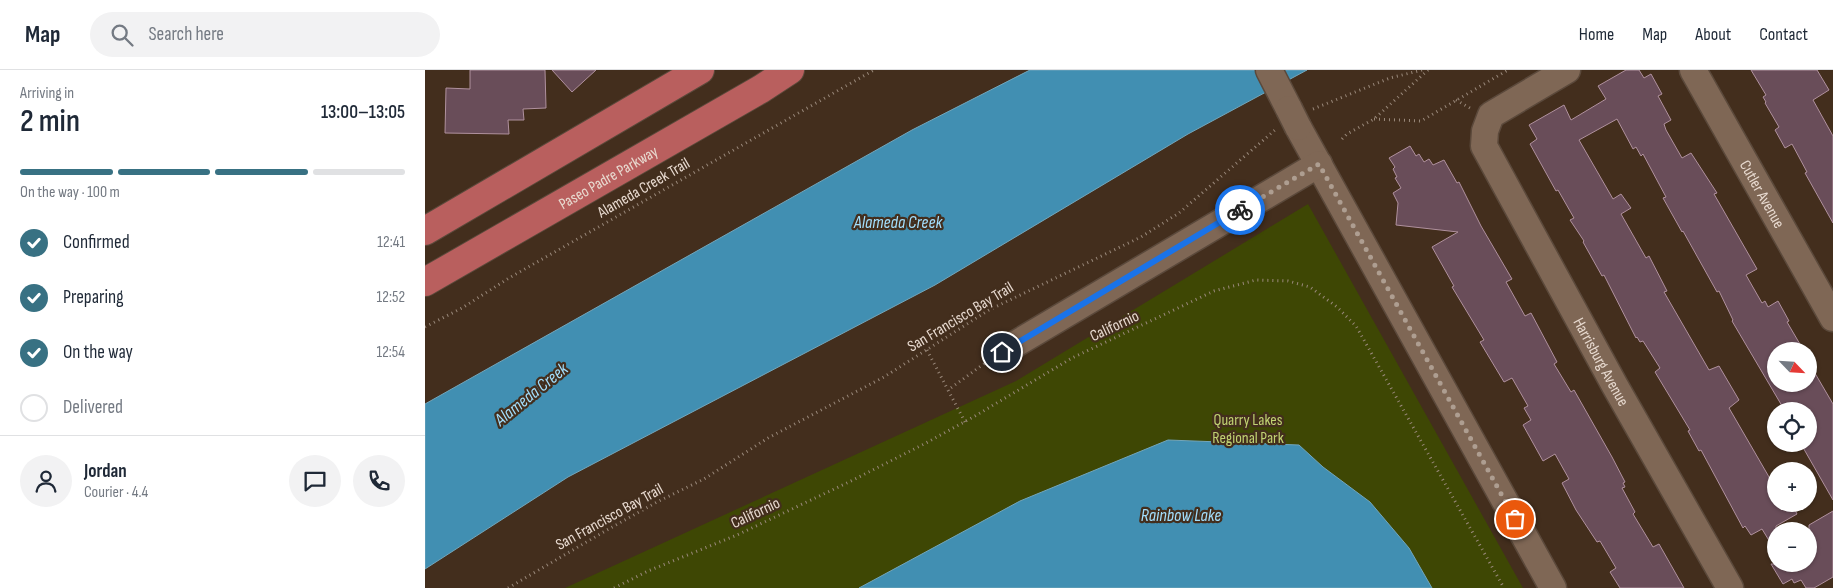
<!DOCTYPE html>
<html lang="en">
<head>
<meta charset="utf-8">
<style>
  body { margin:0; font-family:"Sofia Sans Condensed",sans-serif; background:#f2f2f3; color:#1f2937; height:100vh; display:flex; flex-direction:column; font-size:19px; white-space:nowrap }
  * { box-sizing:border-box; margin:0 }
  p { font-size:16px; color:#747a83 }
  .icon { flex:none; width:28px; height:28px; fill:none; stroke:currentColor; stroke-width:2; stroke-linecap:round; stroke-linejoin:round }
  .map { position:relative; flex:1; overflow:hidden }
  .panel { display:flex; flex-direction:column; background:#fff; width:425px }
  .panel>* { flex:none }
  .needle { width:32px; rotate:115deg }
  .tools { position:absolute; left:1342px; top:272px; display:grid; gap:10px }
  .tools a { display:grid; place-items:center; width:50px; height:50px; border-radius:50%; background:#fff; box-shadow:0 1px 4px #0004; font-size:25px }
  .pin { position:absolute; display:grid; place-items:center; width:42px; height:42px; color:#fff; margin:-21px; border:2px solid #fff; border-radius:50%; box-shadow:0 1px 5px #0007 }
  .courier { position:absolute; display:grid; place-items:center; width:50px; height:50px; margin:-25px; border:4px solid #1a73e8; border-radius:50%; background:#fff; color:#222; box-shadow:0 1px 6px #0007 }
  .overview em { font-style:normal; font-weight:600 }
  .overview div { display:flex; flex-direction:column-reverse }
  .overview { display:flex; align-items:center; justify-content:space-between; height:85px; padding:0 20px }
  h1 { font-size:32px; font-weight:600; line-height:38px }
  .bar { display:grid; grid-template-columns:repeat(4,1fr); gap:8px 5px; align-content:center; height:60px; padding:0 20px }
  .bar i { height:6px; border-radius:4px; background:#e0e1e3 }
  .bar .on { background:#387183 }
  .bar p { grid-column:span 4 }
  .line { display:flex; align-items:center; gap:12px; padding:0 20px; border-top:1px solid #e0e1e3 }
  .line div { flex:1 }
  .round { display:grid; place-items:center; flex:none; width:52px; height:52px; border-radius:26px; background:#f2f2f3 }
  ol { padding:0 20px; list-style:none }
  li { display:flex; align-items:center; gap:15px; height:55px }
  li p { margin-inline-start:auto }
  li .icon { padding:5px; border-radius:50%; background:#387183; color:#fff; stroke-width:4 }
  li:last-child { color:#747a83 }
  li i { width:28px; height:28px; border:2px solid #e0e1e3; border-radius:50% }
  header { display:flex; align-items:center; gap:30px; box-sizing:border-box; height:70px; padding:0 25px; background:#fff; border-bottom:1px solid #e0e1e3 }
  header strong { font-size:24px }
  nav { display:flex; gap:28px; margin-inline-start:auto; font-size:18px }
  .search { width:350px; height:45px; background:#f2f2f3; display:flex; align-items:center; gap:12px; box-sizing:border-box; padding:0 18px; border-radius:28px; color:#747a83; font-size:19px }
  main { display:flex; flex:1; min-height:0 }
  .map>svg:first-child { display:block }
</style>
</head>
<body>
<header>
<strong>Map</strong>
<div class="search"><svg class="icon" aria-label="search" viewBox="0 0 24 24"><circle cx="10" cy="10" r="6"/><path d="M15 15l6 6"/></svg>Search here</div>
<nav><a>Home</a><a>Map</a><a>About</a><a>Contact</a></nav>
</header>
<main>
<section class="panel">
<div class="overview"><div><h1>2 min</h1><p>Arriving in</p></div><em>13:00–13:05</em></div>
<div class="bar"><i class="on"></i><i class="on"></i><i class="on"></i><i></i><p>On the way · 100 m</p></div>
<ol>
<li><svg class="icon" aria-label="check" viewBox="0 0 24 24"><path d="M5 12l5 5 9-10"/></svg>Confirmed<p>12:41</p></li>
<li><svg class="icon" aria-label="check" viewBox="0 0 24 24"><path d="M5 12l5 5 9-10"/></svg>Preparing<p>12:52</p></li>
<li><svg class="icon" aria-label="check" viewBox="0 0 24 24"><path d="M5 12l5 5 9-10"/></svg>On the way<p>12:54</p></li>
<li><i></i>Delivered</li>
</ol>
<div class="line" style="height:90px"><a class="round"><svg class="icon" aria-label="person" viewBox="0 0 24 24"><circle cx="12" cy="8" r="4"/><path d="M4 21q1-7 8-7t8 7"/></svg></a><div><b>Jordan</b><p>Courier · 4.4</p></div><a class="round"><svg class="icon" aria-label="chat" viewBox="0 0 24 24"><path d="M4 5h16v11H9l-5 4z"/></svg></a><a class="round"><svg class="icon" aria-label="phone" viewBox="0 0 24 24"><path d="M5 4h4l2 5-3 2q2 4 5 5l2-3 5 2v4C11 20 4 13 5 4z"/></svg></a></div>
</section>
<div class="map">
<svg width="1408" height="518" viewBox="0 0 1408 518">
  <rect width="100%" height="100%" fill="#432e1d"/>
  <path fill="#3e4704" d="M 883,134 L 1098,518 L 140,518 L 591,311 Z"/>
  <path fill="#418fb2" stroke="#73a6bb" d="M 605,0 L 882,0 L 763,64 L 510,215 L 143,407 L 0,499 L 0,334 L 487,60 Z
    M 743,370 L 874,375 L 898,397 L 945,432 L 984,478 L 1007,518 L 434,518 L 595,431 Z"/>
  <path fill="#694d59" stroke="#b0919e" d="M 45,0 L 120,0 L 121,38 L 98,39 L 99,50 L 83,50 L 84,64 L 20,63 L 21,18 L 45,19 Z
    M 127,0 L 171,0 L 147,22 Z
    M 1201,0 L 1214,0 L 1219,8 L 1226,4 L 1237,24 L 1233,26 L 1246,50 L 1239,54 L 1241,60 L 1257,88 L 1266,83 L 1292,123 L 1289,124 L 1332,199 L 1321,205 L 1337,233 L 1340,231 L 1343,237 L 1353,231 L 1364,251 L 1362,252 L 1379,281 L 1351,281 L 1351,314 L 1384,314 L 1384,293 L 1408,334 L 1408,430 L 1376,374 L 1384,374 L 1384,341 L 1360,341 L 1307,251 L 1308,250 L 1294,221 L 1292,222 L 1258,161 L 1257,162 L 1252,153 L 1238,128 L 1241,127 L 1218,84 L 1216,86 L 1211,77 L 1208,79 L 1192,49 L 1154,70 L 1188,129 L 1196,124 L 1206,138 L 1196,144 L 1221,188 L 1224,186 L 1242,221 L 1239,222 L 1284,300 L 1294,296 L 1314,330 L 1304,338 L 1351,419 L 1351,434 L 1367,434 L 1372,444 L 1351,456 L 1351,482 L 1337,459 L 1326,465 L 1320,456 L 1318,458 L 1276,380 L 1274,381 L 1263,361 L 1265,360 L 1230,302 L 1235,298 L 1218,271 L 1215,272 L 1212,267 L 1211,268 L 1179,205 L 1177,206 L 1158,172 L 1159,171 L 1145,150 L 1149,148 L 1133,120 L 1131,121 L 1105,74 L 1112,69 L 1104,55 L 1139,35 L 1146,50 L 1181,29 L 1173,16 Z
    M 1326,0 L 1392,0 L 1404,20 L 1388,30 L 1408,66 L 1408,153 L 1380,103 L 1382,102 L 1367,74 L 1360,78 L 1350,60 L 1354,57 L 1340,33 L 1341,32 L 1338,27 L 1341,25 Z
    M 985,76 L 991,86 L 994,84 L 999,92 L 1004,89 L 1008,95 L 1019,90 L 1032,113 L 1034,112 L 1056,156 L 1087,209 L 1081,212 L 1100,246 L 1106,243 L 1132,292 L 1129,294 L 1146,322 L 1149,320 L 1187,387 L 1200,412 L 1198,413 L 1200,417 L 1197,418 L 1210,442 L 1208,444 L 1228,477 L 1234,474 L 1259,518 L 1195,518 L 1185,502 L 1191,498 L 1175,471 L 1172,472 L 1151,440 L 1137,413 L 1144,409 L 1130,384 L 1118,391 L 1098,355 L 1106,350 L 1099,338 L 1103,336 L 1087,308 L 1079,312 L 1055,272 L 1059,270 L 1027,217 L 1029,216 L 1007,177 L 1033,162 L 971,155 L 973,133 L 968,123 L 976,118 L 970,108 L 972,107 L 968,99 L 970,97 L 964,88 Z
    M 1408,441 L 1408,507 L 1389,518 L 1381,518 L 1376,510 L 1369,513 L 1367,509 L 1358,514 L 1346,494 L 1384,494 L 1384,455 Z"/>
  <g fill="none" stroke-linecap="round" stroke-linejoin="round">
    <g stroke="#5b493b" stroke-width="29">
      <g id="minor">
        <path d="M 844,0 L 864,39"/>
        <path id="s1" d="M 1142,0 L 1066,45 L 1060,61 L 1059,76 L 1190,316 L 1305,518"/>
        <path id="s2" d="M 1268,0 L 1408,248"/>
        <path d="M 873,57 L 1128,518"/>
        <path d="M 577,282 L 894,94"/>
      </g>
    </g>
    <g stroke="#5b493b" stroke-width="30">
      <g id="major">
        <path d="M 0,161 L 275,0"/>
        <path id="s3" d="M 0,212 L 336,19 L 365,0"/>
      </g>
    </g>
    <path stroke="#9a897b" stroke-width="3" stroke-dasharray="1 4" stroke-linecap="butt" d="M 1031,30 L 1045,38
      M 888,39 L 965,8 L 997,0
      M 949,49 L 996,51 L 1083,0
      M 917,69 L 922,64 L 949,49 L 1003,0
      M 0,257 L 37,238 L 84,208 L 449,0
      M 502,280 L 523,320
      M 540,352 L 523,320 L 560,293
      M 83,518 L 182,460 L 232,432 L 279,409 L 343,368 L 459,307 L 564,240 L 716,167 L 754,143 L 850,60
      M 189,518 L 223,501 L 312,465 L 424,412 L 501,373 L 550,346 L 647,288 L 789,221 L 831,210 L 863,211 L 885,217 L 912,237 L 931,256 L 1079,518"/>
    <use href="#minor" stroke="#7f6755" stroke-width="26"/>
    <use href="#major" stroke="#b95f5e" stroke-width="28"/>
    <g stroke="#5b493b" stroke-width="29" stroke-linecap="butt">
      <path id="minor-bridge" d="M 864,39 L 873,57"/>
    </g>
    <use href="#minor-bridge" stroke="#7f6755" stroke-width="26"/>
  </g>
  <g fill="none" stroke-linecap="round" stroke-linejoin="round">
    <path stroke="#ae9e91" stroke-width="5" stroke-dasharray="0 9" d="M 815,140 L 894,94 L 1090,449"/>
    <path stroke="#1a73e8" stroke-width="6" d="M 577,282 L 815,140"/>
  </g>
  <g text-anchor="middle" stroke-width="4.5" stroke-linejoin="round" paint-order="stroke">
    <g font-size="16" fill="#e8dad0" stroke="#432e1d">
      <text dy="6" stroke="none"><textPath href="#s3" startOffset="211">Paseo Padre Parkway</textPath></text>
      <text transform="translate(218 117) rotate(-30)" y="6">Alameda Creek Trail</text>
      <text dy="6" stroke="none"><textPath href="#s2" startOffset="142">Cutler Avenue</textPath></text>
      <text transform="translate(535 246) rotate(-31)" y="6">San Francisco Bay Trail</text>
      <text transform="translate(689 255) rotate(-25)" y="6">Californio</text>
      <text dy="6" stroke="none"><textPath href="#s1" startOffset="366">Harrisburg Avenue</textPath></text>
      <text transform="translate(330 442) rotate(-25)" y="6">Californio</text>
      <text transform="translate(184 446) rotate(-29)" y="6">San Francisco Bay Trail</text>
    </g>
    <g font-size="16" fill="#c0d272" stroke="#432e1d">
      <text x="823" y="355">Quarry Lakes<tspan x="823" dy="18">Regional Park</tspan></text>
    </g>
    <g font-size="18" font-style="italic" fill="#a2defc" stroke="#432e1d">
      <text x="473" y="158">Alameda Creek</text>
      <text transform="translate(106 324) rotate(-39)" y="6">Alameda Creek</text>
      <text x="756" y="451">Rainbow Lake</text>
    </g>
  </g>
</svg>
<div class="tools">
<a><svg class="needle" viewBox="-14 -14 28 28"><path d="M0-13l5 13h-10z" fill="#e53935"/><path d="M0 13l5-13h-10z" fill="#747a83"/></svg></a>
<a><svg class="icon" aria-label="locate" viewBox="0 0 24 24"><circle cx="12" cy="12" r="6"/><path d="M12 2v4M12 18v4M2 12h4M18 12h4"/></svg></a>
<a>+</a>
<a>−</a>
</div>
<div class="pin" style="left:1090px;top:449px;background:#ea580c"><svg class="icon" aria-label="bag" viewBox="0 0 24 24"><path d="M5 8h14l-1 12H6zM9 8a3 3 0 0 1 6 0"/></svg></div>
<div class="pin" style="left:577px;top:282px;background:#1f2937"><svg class="icon" aria-label="home" viewBox="0 0 24 24"><path d="M3 11l9-7 9 7M6 9v11h12V9"/></svg></div>
<div class="courier" style="left:815px;top:140px"><svg class="icon" aria-label="bike" viewBox="0 0 24 24"><circle cx="6" cy="16" r="4"/><circle cx="18" cy="16" r="4"/><path d="M6 16l4-8h5l3 8M10 8l3 8H6M13 5h3"/></svg></div>
</div>
</main>
</body>
</html>
